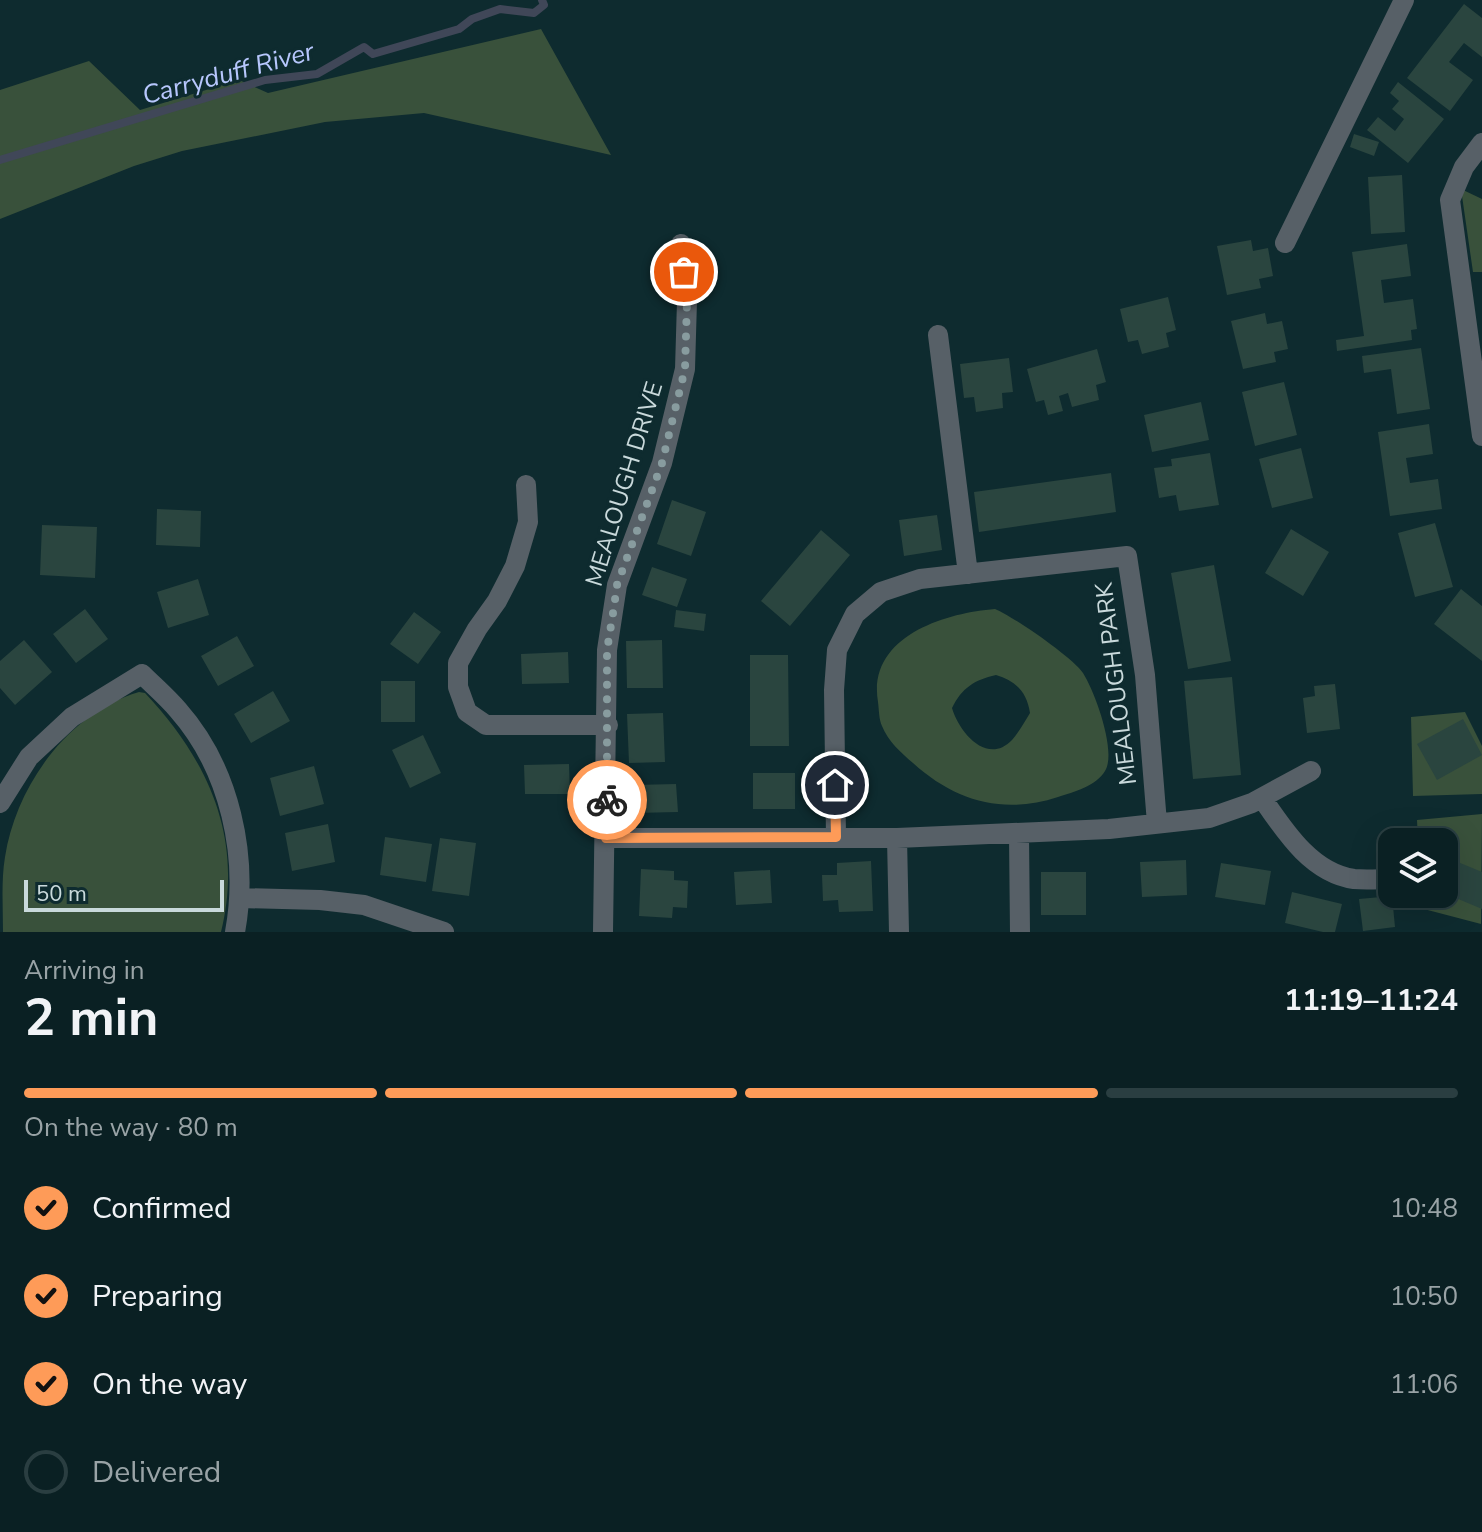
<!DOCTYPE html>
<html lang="en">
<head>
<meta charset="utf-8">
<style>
  body { margin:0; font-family:"Nunito Sans",sans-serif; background:#182d30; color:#f1f3f6; height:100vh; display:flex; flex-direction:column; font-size:30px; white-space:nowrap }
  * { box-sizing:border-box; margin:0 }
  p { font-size:26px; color:#99a3a6 }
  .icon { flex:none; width:44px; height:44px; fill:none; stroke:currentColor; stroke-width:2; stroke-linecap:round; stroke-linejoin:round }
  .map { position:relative; height:932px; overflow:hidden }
  .panel { display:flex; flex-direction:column; background:#0a2023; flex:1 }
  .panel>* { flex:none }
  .buttons { position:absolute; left:1378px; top:828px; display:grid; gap:16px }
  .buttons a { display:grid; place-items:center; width:80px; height:80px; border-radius:16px; background:#0a2023; box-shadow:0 8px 32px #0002,0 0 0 2px #2a3e41; font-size:40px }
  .scale { position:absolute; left:24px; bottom:20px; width:200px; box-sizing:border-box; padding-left:8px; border:4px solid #c9d9db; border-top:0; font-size:22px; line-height:28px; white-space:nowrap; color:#c9d9db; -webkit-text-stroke:6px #0e2b2f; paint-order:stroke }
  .pin { position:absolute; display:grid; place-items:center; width:68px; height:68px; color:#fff; margin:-34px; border:4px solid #fff; border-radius:50%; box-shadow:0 2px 8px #0007 }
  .courier { position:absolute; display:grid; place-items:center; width:80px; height:80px; margin:-40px; border:6px solid #fe9b58; border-radius:50%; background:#fff; color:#222; box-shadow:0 2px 10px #0007 }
  .overview em { font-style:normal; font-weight:700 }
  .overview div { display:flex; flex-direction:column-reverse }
  .overview { display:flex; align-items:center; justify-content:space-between; height:136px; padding:0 24px }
  h1 { font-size:52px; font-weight:700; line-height:60px }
  .bar { display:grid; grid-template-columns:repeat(4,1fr); gap:12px 8px; align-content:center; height:96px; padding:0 24px }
  .bar i { height:10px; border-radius:6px; background:#2a3e41 }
  .bar .on { background:#fe9b58 }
  .bar p { grid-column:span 4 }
  ol { padding:0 24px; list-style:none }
  li { display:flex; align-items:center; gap:24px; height:88px }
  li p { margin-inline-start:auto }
  li .icon { padding:8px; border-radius:50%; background:#fe9b58; color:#111; stroke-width:4 }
  li:last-child { color:#99a3a6 }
  li i { width:44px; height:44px; border:4px solid #2a3e41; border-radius:50% }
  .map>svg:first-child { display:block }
</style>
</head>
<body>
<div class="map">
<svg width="1482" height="932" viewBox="0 0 1482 932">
  <rect width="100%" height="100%" fill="#0e2b2f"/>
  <path fill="#39513b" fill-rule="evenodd" d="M 541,29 L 611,155 L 424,113 L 325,122 L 182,151 L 134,166 L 0,219 L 0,90 L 89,61 L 140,110 L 239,80 L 268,93 Z
    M 1461,189 L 1482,199 L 1482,272 L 1473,272 Z
    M 995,609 C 1014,617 1072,657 1083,673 C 1095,692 1117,752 1105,771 C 1096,786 1074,792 1058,797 C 1003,815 955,801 913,763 C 901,753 888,741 882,726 C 879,720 879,710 878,702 C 867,637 944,613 995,609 ZM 996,675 C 1016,681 1027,692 1030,713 C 1025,721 1019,732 1012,740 C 987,766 959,732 952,708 C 962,688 974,680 996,675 Z
    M 139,692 L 145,693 C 209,761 244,839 221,932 L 3,932 C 3,907 1,881 5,857 C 16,786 68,713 139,692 Z
    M 1465,712 L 1482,746 L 1482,794 L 1413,796 L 1411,717 Z
    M 1482,814 L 1481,924 L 1420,908 L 1420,894 L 1444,894 L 1444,842 L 1418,842 L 1417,820 Z"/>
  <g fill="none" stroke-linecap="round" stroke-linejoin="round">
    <path stroke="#404758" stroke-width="8" d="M 0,160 L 265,80 L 317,74 L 364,47 L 373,54 L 459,29 L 472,19 L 500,9 L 534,13 L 544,5 L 542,0"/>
  </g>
  <path fill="#2a453f" d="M 1464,4 L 1482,18 L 1482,57 L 1464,43 L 1449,62 L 1473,80 L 1450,111 L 1407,78 Z
    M 1398,82 L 1444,119 L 1408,163 L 1367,130 L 1378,117 L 1395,131 L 1404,119 L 1392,109 L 1399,101 L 1390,93 Z
    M 1354,134 L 1379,142 L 1374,156 L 1350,147 Z
    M 1402,175 L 1405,232 L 1371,234 L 1368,177 Z
    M 1251,240 L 1253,251 L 1268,248 L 1273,276 L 1259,279 L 1261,288 L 1227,295 L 1217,246 Z
    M 1407,244 L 1411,276 L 1381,280 L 1384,303 L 1413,299 L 1417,329 L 1411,330 L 1412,340 L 1337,351 L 1336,340 L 1364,336 L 1352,252 Z
    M 1168,297 L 1176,330 L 1166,333 L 1169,347 L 1142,354 L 1138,340 L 1128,342 L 1120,309 Z
    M 1265,313 L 1267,324 L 1282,321 L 1288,349 L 1274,352 L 1276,362 L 1243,369 L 1231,321 Z
    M 1421,348 L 1430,409 L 1397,414 L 1391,369 L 1364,373 L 1362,356 Z
    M 1097,349 L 1106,382 L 1096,385 L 1099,400 L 1072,407 L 1068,393 L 1059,396 L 1063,411 L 1048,415 L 1044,400 L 1036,402 L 1027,369 Z
    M 1009,358 L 1013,392 L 1002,393 L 1003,408 L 976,412 L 974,397 L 964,398 L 960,364 Z
    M 1284,382 L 1297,435 L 1255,446 L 1242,392 Z
    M 1201,402 L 1209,440 L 1152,452 L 1144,415 Z
    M 1429,424 L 1433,454 L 1406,458 L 1410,483 L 1438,479 L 1442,509 L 1390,516 L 1378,432 Z
    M 1301,448 L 1313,498 L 1272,508 L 1259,459 Z
    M 1210,453 L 1219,505 L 1179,511 L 1176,495 L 1159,498 L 1154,468 L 1172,466 L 1171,459 Z
    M 1111,473 L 1116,512 L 979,532 L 974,492 Z
    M 672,500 L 706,512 L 691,556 L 657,544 Z
    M 157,509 L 201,511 L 200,547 L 156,545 Z
    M 937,515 L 942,550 L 904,556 L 899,520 Z
    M 1435,523 L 1453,587 L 1415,597 L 1398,533 Z
    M 42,525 L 97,527 L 95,578 L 40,575 Z
    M 1291,529 L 1329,552 L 1303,596 L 1265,573 Z
    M 821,530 L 850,555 L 790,626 L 761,601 Z
    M 1214,565 L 1231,661 L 1188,669 L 1171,573 Z
    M 652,567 L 687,579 L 677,607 L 642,595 Z
    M 198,579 L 209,615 L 168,628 L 157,592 Z
    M 1461,589 L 1482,606 L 1482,661 L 1434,624 Z
    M 85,609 L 108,639 L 76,663 L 53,634 Z
    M 676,610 L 706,614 L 704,631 L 674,627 Z
    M 414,612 L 441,632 L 418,664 L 390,644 Z
    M 237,636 L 254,666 L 218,686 L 201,656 Z
    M 24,640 L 52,672 L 15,705 L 0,688 L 0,661 Z
    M 662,640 L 663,688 L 627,688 L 626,641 Z
    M 568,652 L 569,683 L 522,684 L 521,654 Z
    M 750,655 L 788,655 L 789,746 L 750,746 Z
    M 1232,677 L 1241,775 L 1193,779 L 1184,681 Z
    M 381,681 L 415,681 L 415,722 L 381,722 Z
    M 1335,684 L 1340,729 L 1307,733 L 1303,698 L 1315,696 L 1314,686 Z
    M 273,691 L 290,721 L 251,743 L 234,714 Z
    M 663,713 L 665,762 L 629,763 L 627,714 Z
    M 1463,719 L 1482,755 L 1437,780 L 1417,744 Z
    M 423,735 L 441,773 L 410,788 L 392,750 Z
    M 569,764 L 570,794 L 525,794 L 524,765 Z
    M 314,766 L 324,804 L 280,816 L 270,778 Z
    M 753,773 L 795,773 L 795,809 L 753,809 Z
    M 676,784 L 678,812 L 634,813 L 634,785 Z
    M 328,824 L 335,862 L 292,871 L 285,833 Z
    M 385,837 L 432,844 L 426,882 L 380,875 Z
    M 440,838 L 476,843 L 469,896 L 432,891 Z
    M 1186,860 L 1187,895 L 1142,897 L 1140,862 Z
    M 1453,860 L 1482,872 L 1482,909 L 1444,893 L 1444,882 Z
    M 871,861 L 873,911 L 839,912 L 838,900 L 823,901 L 822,875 L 837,875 L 837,863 Z
    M 1221,863 L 1271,871 L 1265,905 L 1215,897 Z
    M 641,869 L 674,871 L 674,880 L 688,881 L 687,908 L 673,907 L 672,918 L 639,916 Z
    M 770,870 L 772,903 L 736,905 L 734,872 Z
    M 1041,872 L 1086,872 L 1086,915 L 1041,915 Z
    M 1292,892 L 1342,904 L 1335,932 L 1323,932 L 1285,923 Z
    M 1392,896 L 1395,927 L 1363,931 L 1359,899 Z"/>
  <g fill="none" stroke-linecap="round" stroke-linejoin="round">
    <path stroke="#576067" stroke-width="20" d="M 1482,143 L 1464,167 L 1450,200 L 1482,436
      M 1285,243 L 1404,0
      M 938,335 L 968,574
      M 526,485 L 528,522 L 515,566 L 497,601 L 477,629 L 458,663 L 458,687 L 467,712 L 486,725 L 608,725
      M 1262,798 C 1284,830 1311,873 1354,879 C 1366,880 1380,879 1392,879
      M 0,803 L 29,757 L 72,717 L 142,674 C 154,686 167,697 178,710 C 230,769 249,856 235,932
      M 1019,835 L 1020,932
      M 836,837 L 834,690 L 837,650 L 855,614 L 881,592 L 920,579 L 1127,556 L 1145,675 L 1157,823
      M 606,838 L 897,838 L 1109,829 L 1209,818 L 1252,803 L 1311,771
      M 897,838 L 899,932
      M 241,898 L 320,900 L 364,905 L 444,932
      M 603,932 L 607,650 L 617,585 L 662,463 L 685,369 L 687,301 L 681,244"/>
  </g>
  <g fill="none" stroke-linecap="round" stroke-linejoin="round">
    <path stroke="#889c9f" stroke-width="8" stroke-dasharray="0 14.4" d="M 607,800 L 607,650 L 614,607 L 617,585 L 662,463 L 685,369 L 687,301 L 684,272"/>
    <path stroke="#fe9b58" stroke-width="10" d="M 607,800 L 606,838 L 836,837 L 835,785"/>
  </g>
  <g text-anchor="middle" stroke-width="6" stroke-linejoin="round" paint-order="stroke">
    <g font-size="24" fill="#c9d9db" stroke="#0e2b2f">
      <text transform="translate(624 484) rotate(-73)" y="8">MEALOUGH DRIVE</text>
      <text transform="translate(1116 684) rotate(-97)" y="8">MEALOUGH PARK</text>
    </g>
    <g font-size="26" font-style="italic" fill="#b7c7fd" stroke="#0e2b2f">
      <text transform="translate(228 73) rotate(-15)" y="9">Carryduff River</text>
    </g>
  </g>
</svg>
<div class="buttons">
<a><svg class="icon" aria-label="layers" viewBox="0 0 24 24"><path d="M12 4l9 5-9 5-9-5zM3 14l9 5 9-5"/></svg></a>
</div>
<div class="scale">50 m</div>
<div class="pin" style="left:684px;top:272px;background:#ea580c"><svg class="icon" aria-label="bag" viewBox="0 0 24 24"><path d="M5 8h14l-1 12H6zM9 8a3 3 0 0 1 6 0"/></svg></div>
<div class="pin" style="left:835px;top:785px;background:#1f2937"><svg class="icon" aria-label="home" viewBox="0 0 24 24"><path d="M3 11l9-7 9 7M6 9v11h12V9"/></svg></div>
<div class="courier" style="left:607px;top:800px"><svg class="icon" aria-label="bike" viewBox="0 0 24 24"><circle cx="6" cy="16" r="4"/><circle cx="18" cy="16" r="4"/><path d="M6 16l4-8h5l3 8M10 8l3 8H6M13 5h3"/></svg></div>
</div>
<section class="panel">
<div class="overview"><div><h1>2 min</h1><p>Arriving in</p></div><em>11:19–11:24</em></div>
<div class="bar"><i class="on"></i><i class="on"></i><i class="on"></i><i></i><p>On the way · 80 m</p></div>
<ol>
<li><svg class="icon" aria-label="check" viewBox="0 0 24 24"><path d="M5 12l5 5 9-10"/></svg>Confirmed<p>10:48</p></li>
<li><svg class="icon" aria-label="check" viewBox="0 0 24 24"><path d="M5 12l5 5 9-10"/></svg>Preparing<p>10:50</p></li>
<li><svg class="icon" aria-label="check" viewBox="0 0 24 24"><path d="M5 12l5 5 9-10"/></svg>On the way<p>11:06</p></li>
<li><i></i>Delivered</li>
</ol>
</section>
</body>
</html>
